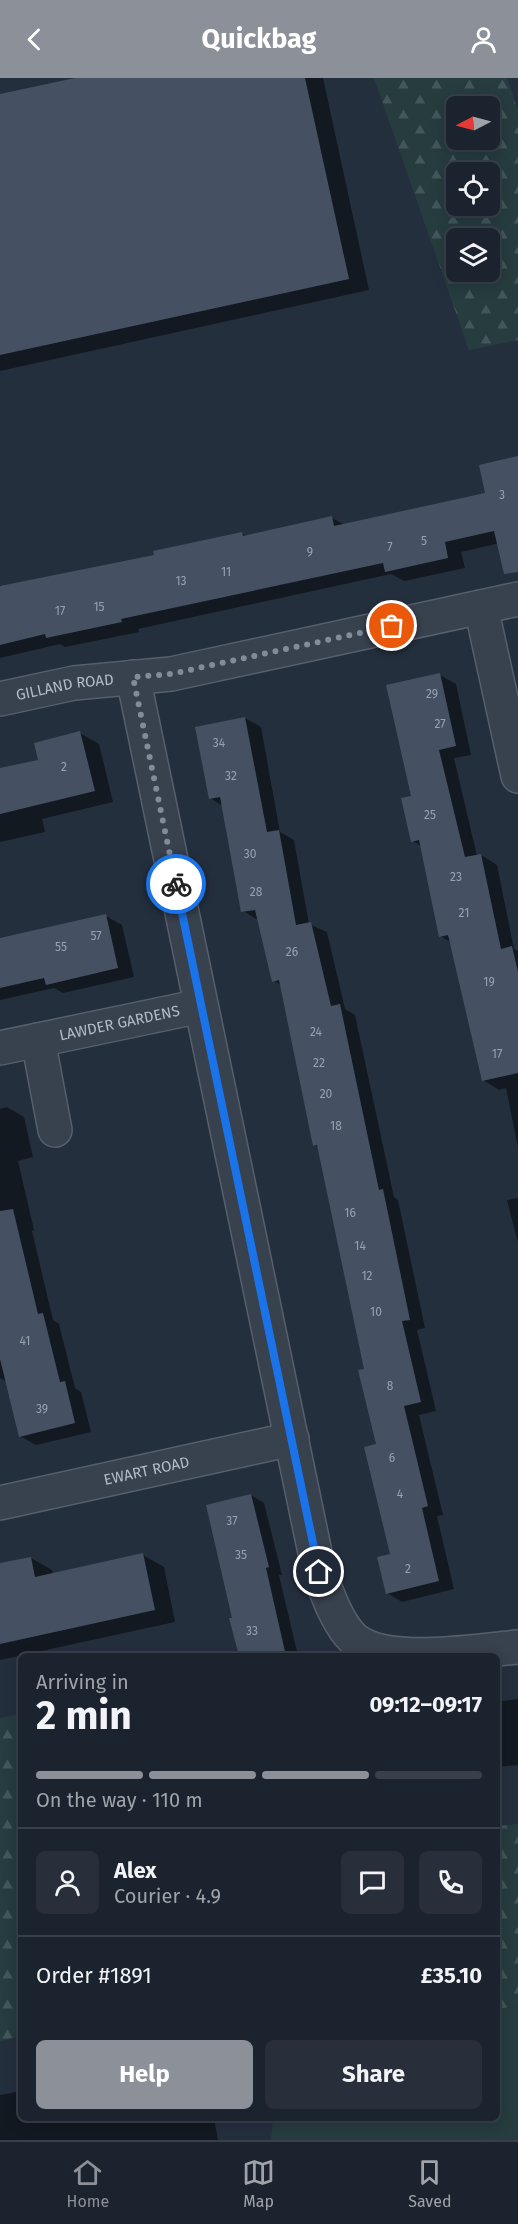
<!DOCTYPE html>
<html lang="en">
<head>
<meta charset="utf-8">
<style>
  body { margin:0; font-family:"Fira Sans",sans-serif; background:#282f3a; color:#f1f3f6; height:100vh; display:flex; flex-direction:column; font-size:22px; white-space:nowrap }
  * { box-sizing:border-box; margin:0 }
  p { font-size:20px; color:#a0a4aa }
  .icon { flex:none; width:33px; height:33px; fill:none; stroke:currentColor; stroke-width:2; stroke-linecap:round; stroke-linejoin:round }
  .map { position:relative; flex:1; overflow:hidden }
  .side { position:absolute; left:18px; top:1575px; width:482px; height:468px; display:flex; flex-direction:column; background:#1b232e; border-radius:9px; box-shadow:0 3px 15px #0003,0 0 0 2px #39404a }
  .side>* { flex:none }
  .needle { width:39px; rotate:264deg }
  .tools { position:absolute; left:446px; top:18px; display:grid; gap:12px }
  .tools a { display:grid; place-items:center; width:54px; height:54px; border-radius:9px; background:#1b232e; box-shadow:0 3px 15px #0003,0 0 0 2px #39404a; font-size:30px }
  .pin { position:absolute; display:grid; place-items:center; width:51px; height:51px; color:#fff; margin:-26px; border:3px solid #fff; border-radius:50%; box-shadow:0 2px 6px #0007 }
  .courier { position:absolute; display:grid; place-items:center; width:60px; height:60px; margin:-30px; border:4px solid #1a73e8; border-radius:50%; background:#fff; color:#222; box-shadow:0 2px 8px #0007 }
  .overview em { font-style:normal; font-weight:700 }
  .overview div { display:flex; flex-direction:column-reverse }
  .overview { display:flex; align-items:center; justify-content:space-between; height:102px; padding:0 18px }
  h1 { font-size:39px; font-weight:700; line-height:45px }
  .bar { display:grid; grid-template-columns:repeat(4,1fr); gap:9px 6px; align-content:center; height:72px; padding:0 18px }
  .bar i { height:8px; border-radius:4px; background:#39404a }
  .bar .on { background:#8c9099 }
  .bar p { grid-column:span 4 }
  .line { display:flex; align-items:center; gap:15px; padding:0 18px; border-top:2px solid #39404a }
  .line div { flex:1 }
  .round { display:grid; place-items:center; flex:none; width:63px; height:63px; border-radius:9px; background:#282f3a }
  .button { display:flex; gap:12px; margin-top:auto; padding:12px 18px }
  .button a { flex:1; height:69px; border-radius:9px; background:#8c9099; color:#fff; font-size:24px; font-weight:700; line-height:69px; text-align:center }
  .button a+a { background:#282f3a; color:#f1f3f6 }
  header { display:flex; justify-content:space-between; align-items:center; height:78px; padding:0 18px; background:#8c9099; color:#fff; font-size:27px; font-weight:700 }
  .tabs { display:flex; justify-content:space-around; align-items:center; height:84px; border-top:2px solid #39404a; background:#1b232e; font-size:16px; color:#a0a4aa }
  .tabs a { display:grid; justify-items:center; gap:3px }
  .tabs .on { color:#8c9099 }
  .map>svg:first-child { display:block }
</style>
</head>
<body>
<header><svg class="icon" aria-label="back" viewBox="0 0 24 24"><path d="M15 5l-7 7 7 7"/></svg>Quickbag<svg class="icon" aria-label="person" viewBox="0 0 24 24"><circle cx="12" cy="8" r="4"/><path d="M4 21q1-7 8-7t8 7"/></svg></header>
<div class="map">
<svg width="518" height="2062" viewBox="0 0 518 2062">
  <defs>
    <pattern id="forest-firs" width="22" height="20" patternUnits="userSpaceOnUse" patternTransform="scale(1.5)"><rect width="22" height="20" fill="#263c3f"/><path d="M5 1l3.5 6h-7zM16 11l3.5 6h-7z" fill="#435659"/></pattern>
  </defs>
  <rect width="100%" height="100%" fill="#242f3e"/>
  <path fill="url(#forest-firs)" fill-rule="evenodd" d="M 374,0 L 507,0 L 518,32 L 518,262 L 469,272 ZM 456,28 L 489,28 L 489,62 L 456,62 ZM 456,94 L 489,94 L 489,128 L 456,128 ZM 456,160 L 489,160 L 489,194 L 456,194 Z
    M 21,1636 L 21,1958 L 0,1963 L 0,1640 Z
    M 518,1746 L 518,1928 L 497,1931 L 497,1748 Z"/>
  <path fill="#263c3f" d="M 518,1928 L 518,2062 L 271,2062 L 273,2040 L 496,2040 L 497,1931 Z"/>
  <path fill="#0007" d="M 82,0 L 323,0 L 369,212 L 0,293 L 0,18 Z
    M 518,380 L 518,461 L 461,474 L 465,490 L 404,503 L 391,496 L 138,551 L 139,554 L 65,569 L 60,566 L 0,580 L 0,507 L 2,509 L 156,478 L 242,456 L 247,458 L 332,440 L 345,447 L 487,416 Z
    M 440,597 L 456,606 L 471,677 L 454,680 L 477,778 L 481,777 L 497,787 L 514,871 L 518,873 L 518,1070 L 506,1010 L 499,1012 L 483,1002 L 450,864 L 441,858 L 422,769 L 413,763 L 413,719 Z
    M 245,640 L 261,649 L 280,754 L 294,762 L 309,846 L 327,854 L 345,931 L 355,937 L 394,1119 L 398,1122 L 425,1250 L 417,1252 L 436,1333 L 419,1337 L 443,1437 L 437,1438 L 454,1511 L 402,1524 L 387,1515 L 392,1477 L 365,1292 L 319,1070 L 314,1067 L 281,907 L 274,903 L 258,842 L 243,833 L 223,728 L 210,720 Z
    M 80,655 L 99,666 L 113,724 L 42,741 L 45,754 L 0,764 L 0,691 L 40,683 Z
    M 106,838 L 122,847 L 134,899 L 63,915 L 54,910 L 0,922 L 0,860 L 3,861 Z
    M 7,1029 L 24,1039 L 33,1079 L 18,1083 L 34,1152 L 32,1153 L 53,1242 L 59,1246 L 75,1310 L 81,1314 L 91,1354 L 36,1367 L 20,1358 L 7,1304 L 0,1300 L 0,1031 Z
    M 518,1120 L 518,1165 L 507,1122 Z
    M 251,1417 L 264,1425 L 282,1497 L 279,1497 L 298,1578 L 240,1578 L 234,1541 Z
    M 143,1477 L 164,1489 L 175,1544 L 0,1582 L 0,1487 L 31,1480 L 52,1492 L 53,1496 Z
    M 518,1621 L 518,1687 L 496,1689 L 496,1624 Z
    M 21,2013 L 21,2040 L 214,2040 L 218,2062 L 0,2062 L 0,2017 Z"/>
  <path fill="#455162" d="M 75,0 L 305,0 L 349,201 L 0,277 L 0,16 Z
    M 518,378 L 518,494 L 504,496 L 494,453 L 445,464 L 448,480 L 385,494 L 383,485 L 121,541 L 122,544 L 46,560 L 45,556 L 0,567 L 0,508 L 154,477 L 153,473 L 242,454 L 243,458 L 332,438 L 334,448 L 485,415 L 479,387 Z
    M 440,595 L 456,668 L 439,672 L 465,779 L 481,776 L 501,871 L 512,868 L 518,894 L 518,995 L 482,1003 L 448,857 L 439,859 L 419,762 L 411,764 L 401,720 L 411,718 L 386,607 Z
    M 245,639 L 267,754 L 279,752 L 296,847 L 311,844 L 331,928 L 340,926 L 379,1112 L 383,1111 L 410,1242 L 402,1243 L 421,1324 L 404,1328 L 428,1428 L 422,1430 L 439,1503 L 386,1516 L 377,1479 L 390,1476 L 364,1369 L 376,1366 L 358,1292 L 364,1291 L 317,1067 L 313,1068 L 279,902 L 272,904 L 255,832 L 241,834 L 220,719 L 209,721 L 195,649 Z
    M 80,653 L 95,713 L 0,736 L 0,690 L 38,682 L 34,665 Z
    M 106,836 L 118,890 L 46,907 L 44,900 L 0,910 L 0,860 Z
    M 13,1131 L 38,1236 L 43,1235 L 60,1304 L 65,1303 L 75,1345 L 19,1359 L 0,1281 L 0,1133 Z
    M 251,1416 L 269,1489 L 266,1490 L 286,1578 L 239,1578 L 229,1540 L 232,1540 L 206,1427 Z
    M 143,1475 L 155,1532 L 0,1566 L 0,1485 L 31,1479 L 35,1499 Z"/>
  <g fill="none" stroke-linecap="round" stroke-linejoin="round">
    <g stroke="#565f6c" stroke-width="36">
      <g id="minor">
        <path d="M 481,529 L 518,698"/>
        <path d="M 133,599 L 319,1494 C 327,1515 335,1539 349,1556 C 377,1591 477,1572 518,1569"/>
        <path id="s1" d="M 0,621 L 74,605 L 171,596 L 518,521"/>
        <path d="M 38,962 L 55,1052"/>
        <path id="s2" d="M 0,970 L 201,928"/>
        <path id="s3" d="M 0,1425 L 292,1361"/>
      </g>
    </g>
    <use href="#minor" stroke="#38414e" stroke-width="33"/>
  </g>
  <g fill="none" stroke-linecap="round" stroke-linejoin="round">
    <path stroke="#828b98" stroke-width="6" stroke-dasharray="0 10.8" d="M 176,806 L 133,599 L 171,596 L 392,548"/>
    <path stroke="#1a73e8" stroke-width="8" d="M 176,806 L 319,1494"/>
  </g>
  <g text-anchor="middle" stroke-width="6" stroke-linejoin="round" paint-order="stroke">
    <g font-size="12" fill="#98a1af">
      <text x="502" y="421">3</text>
      <text x="424" y="467">5</text>
      <text x="390" y="473">7</text>
      <text x="310" y="478">9</text>
      <text x="226" y="498">11</text>
      <text x="181" y="507">13</text>
      <text x="99" y="533">15</text>
      <text x="60" y="537">17</text>
      <text x="432" y="620">29</text>
      <text x="440" y="650">27</text>
      <text x="219" y="669">34</text>
      <text x="64" y="693">2</text>
      <text x="231" y="702">32</text>
      <text x="430" y="741">25</text>
      <text x="250" y="780">30</text>
      <text x="456" y="803">23</text>
      <text x="256" y="818">28</text>
      <text x="464" y="839">21</text>
      <text x="96" y="862">57</text>
      <text x="61" y="873">55</text>
      <text x="292" y="878">26</text>
      <text x="489" y="908">19</text>
      <text x="316" y="958">24</text>
      <text x="497" y="980">17</text>
      <text x="319" y="989">22</text>
      <text x="326" y="1020">20</text>
      <text x="336" y="1052">18</text>
      <text x="350" y="1139">16</text>
      <text x="360" y="1172">14</text>
      <text x="367" y="1202">12</text>
      <text x="376" y="1238">10</text>
      <text x="25" y="1267">41</text>
      <text x="390" y="1312">8</text>
      <text x="42" y="1335">39</text>
      <text x="392" y="1384">6</text>
      <text x="400" y="1420">4</text>
      <text x="232" y="1447">37</text>
      <text x="241" y="1481">35</text>
      <text x="408" y="1495">2</text>
      <text x="252" y="1557">33</text>
    </g>
    <g font-size="15" fill="#b4bcc9" stroke="#1d2633">
      <text dy="5" stroke="none"><textPath href="#s1" startOffset="66">GILLAND ROAD</textPath></text>
      <text dy="5" stroke="none"><textPath href="#s2" startOffset="122">LAWDER GARDENS</textPath></text>
      <text dy="5" stroke="none"><textPath href="#s3" startOffset="150">EWART ROAD</textPath></text>
    </g>
  </g>
</svg>
<div class="tools">
<a><svg class="needle" viewBox="-14 -14 28 28"><path d="M0-13l5 13h-10z" fill="#e53935"/><path d="M0 13l5-13h-10z" fill="#a0a4aa"/></svg></a>
<a><svg class="icon" aria-label="locate" viewBox="0 0 24 24"><circle cx="12" cy="12" r="6"/><path d="M12 2v4M12 18v4M2 12h4M18 12h4"/></svg></a>
<a><svg class="icon" aria-label="layers" viewBox="0 0 24 24"><path d="M12 4l9 5-9 5-9-5zM3 14l9 5 9-5"/></svg></a>
</div>
<div class="pin" style="left:392px;top:548px;background:#ea580c"><svg class="icon" aria-label="bag" viewBox="0 0 24 24"><path d="M5 8h14l-1 12H6zM9 8a3 3 0 0 1 6 0"/></svg></div>
<div class="pin" style="left:319px;top:1494px;background:#1f2937"><svg class="icon" aria-label="home" viewBox="0 0 24 24"><path d="M3 11l9-7 9 7M6 9v11h12V9"/></svg></div>
<div class="courier" style="left:176px;top:806px"><svg class="icon" aria-label="bike" viewBox="0 0 24 24"><circle cx="6" cy="16" r="4"/><circle cx="18" cy="16" r="4"/><path d="M6 16l4-8h5l3 8M10 8l3 8H6M13 5h3"/></svg></div>
<section class="side">
<div class="overview"><div><h1>2 min</h1><p>Arriving in</p></div><em>09:12–09:17</em></div>
<div class="bar"><i class="on"></i><i class="on"></i><i class="on"></i><i></i><p>On the way · 110 m</p></div>
<div class="line" style="height:108px"><a class="round"><svg class="icon" aria-label="person" viewBox="0 0 24 24"><circle cx="12" cy="8" r="4"/><path d="M4 21q1-7 8-7t8 7"/></svg></a><div><b>Alex</b><p>Courier · 4.9</p></div><a class="round"><svg class="icon" aria-label="chat" viewBox="0 0 24 24"><path d="M4 5h16v11H9l-5 4z"/></svg></a><a class="round"><svg class="icon" aria-label="phone" viewBox="0 0 24 24"><path d="M5 4h4l2 5-3 2q2 4 5 5l2-3 5 2v4C11 20 4 13 5 4z"/></svg></a></div>
<div class="line" style="height:78px"><div>Order #1891</div><b>£35.10</b></div>
<div class="button"><a>Help</a><a>Share</a></div>
</section>
</div>
<nav class="tabs">
<a class="on"><svg class="icon" aria-label="home" viewBox="0 0 24 24"><path d="M3 11l9-7 9 7M6 9v11h12V9"/></svg>Home</a>
<a><svg class="icon" aria-label="map" viewBox="0 0 24 24"><path d="M3 6l6-2 6 2 6-2v14l-6 2-6-2-6 2zM9 4v14M15 6v14"/></svg>Map</a>
<a><svg class="icon" aria-label="saved" viewBox="0 0 24 24"><path d="M7 4h10v16l-5-4-5 4z"/></svg>Saved</a>
</nav>
</body>
</html>
